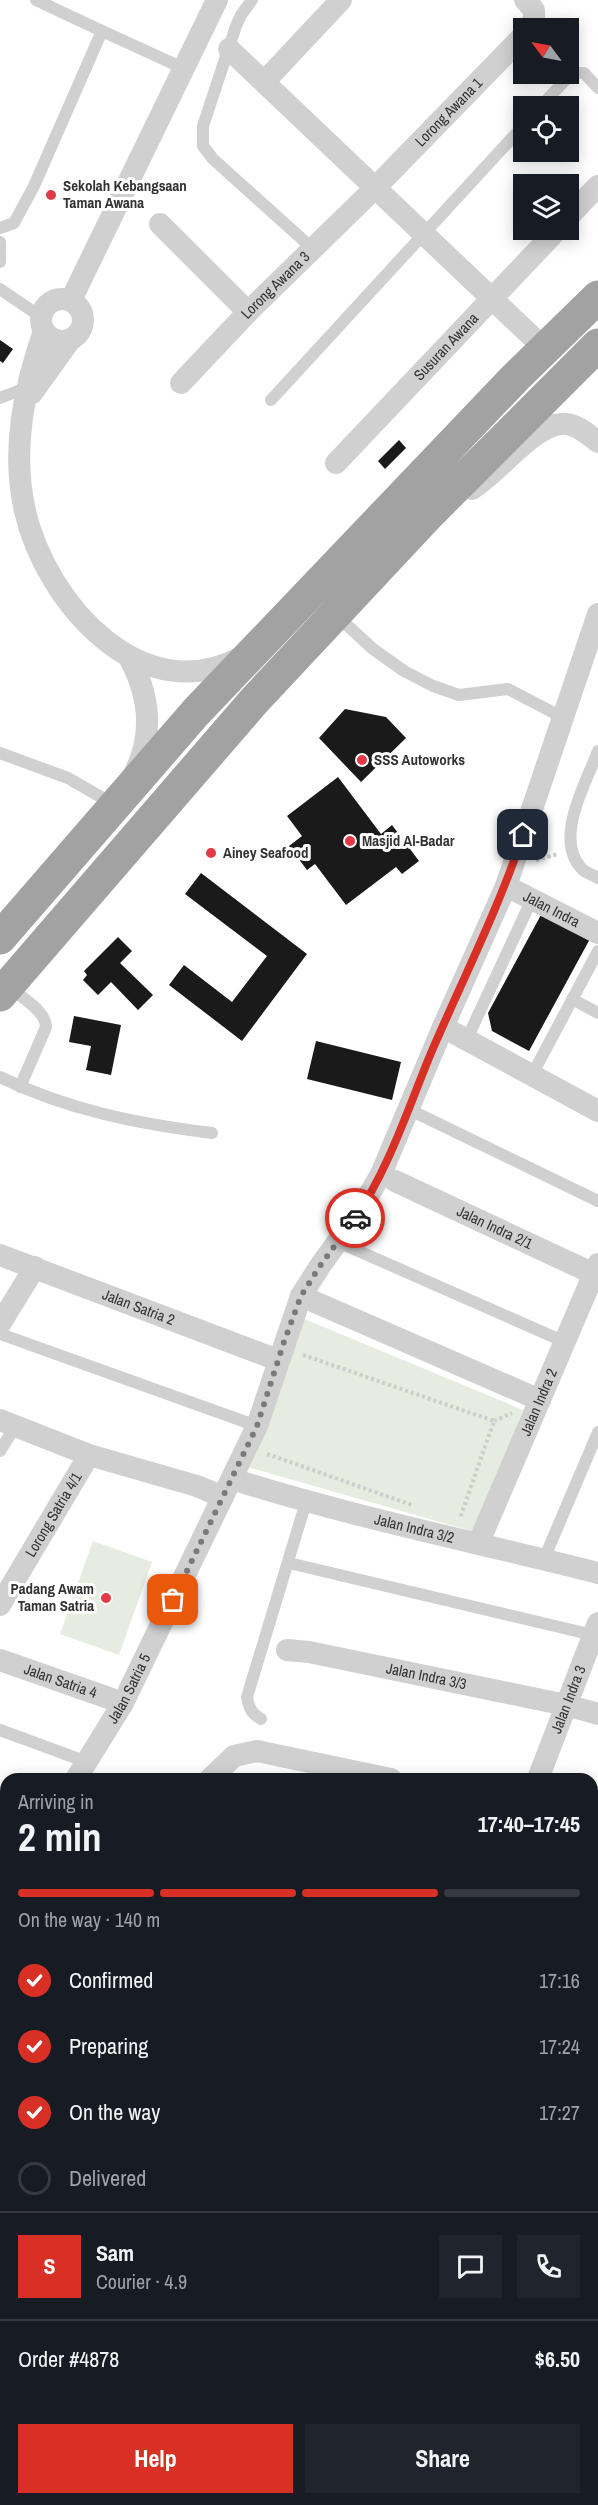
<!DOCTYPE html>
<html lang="en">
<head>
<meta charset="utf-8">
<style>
  body { margin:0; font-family:"Archivo Narrow",sans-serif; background:#20242c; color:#f1f3f6; height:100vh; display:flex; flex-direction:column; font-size:22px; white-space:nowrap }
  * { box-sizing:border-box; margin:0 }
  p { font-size:20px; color:#9ea1a6 }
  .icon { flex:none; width:33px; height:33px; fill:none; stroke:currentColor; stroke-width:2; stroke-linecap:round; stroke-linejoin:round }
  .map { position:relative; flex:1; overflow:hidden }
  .side { position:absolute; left:0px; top:1773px; width:598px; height:732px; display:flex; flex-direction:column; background:#171b24; border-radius:18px 18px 0 0; box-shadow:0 3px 15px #0003 }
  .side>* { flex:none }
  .needle { width:39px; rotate:302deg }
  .fabs { position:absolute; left:513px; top:18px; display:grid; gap:12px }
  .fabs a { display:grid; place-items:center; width:66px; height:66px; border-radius:0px; background:#171b24; box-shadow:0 3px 15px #0003; font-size:30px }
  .pin { position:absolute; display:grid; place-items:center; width:51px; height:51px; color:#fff; margin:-26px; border-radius:12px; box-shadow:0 3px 9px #0006 }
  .courier { position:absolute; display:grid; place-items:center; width:60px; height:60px; margin:-30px; border:4px solid #d93025; border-radius:50%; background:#fff; color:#222; box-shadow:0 2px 8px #0007 }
  .headline em { font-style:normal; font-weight:700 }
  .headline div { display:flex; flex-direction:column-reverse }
  .headline { display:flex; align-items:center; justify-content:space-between; height:102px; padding:0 18px }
  h1 { font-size:39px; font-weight:700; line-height:45px }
  .bar { display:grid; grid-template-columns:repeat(4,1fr); gap:9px 6px; align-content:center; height:72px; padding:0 18px }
  .bar i { height:8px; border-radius:4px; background:#363941 }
  .bar .on { background:#d93025 }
  .bar p { grid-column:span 4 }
  .line { display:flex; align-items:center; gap:15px; padding:0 18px; border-top:2px solid #363941 }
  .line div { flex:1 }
  .round { display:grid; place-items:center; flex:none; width:63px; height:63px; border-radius:0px; background:#20242c }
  ol { padding:0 18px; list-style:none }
  li { display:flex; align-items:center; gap:18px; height:66px }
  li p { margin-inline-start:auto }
  li .icon { padding:6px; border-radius:50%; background:#d93025; color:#fff; stroke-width:4 }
  li:last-child { color:#9ea1a6 }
  li i { width:33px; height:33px; border:3px solid #363941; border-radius:50% }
  .primary-button { display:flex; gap:12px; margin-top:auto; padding:12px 18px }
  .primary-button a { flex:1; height:69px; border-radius:0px; background:#d93025; color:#fff; font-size:24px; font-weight:700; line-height:69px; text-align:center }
  .primary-button a+a { background:#20242c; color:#f1f3f6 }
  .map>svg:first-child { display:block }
</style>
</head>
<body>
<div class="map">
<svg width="598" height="2505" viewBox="0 0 598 2505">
  <rect width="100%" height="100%" fill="#fff"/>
  <path fill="#e6ecdf" d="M 302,1318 L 523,1410 L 475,1532 L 241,1465 Z
    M 93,1541 L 152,1562 L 119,1655 L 60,1634 Z"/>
  <path fill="#1a1a1a" d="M 0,340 L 13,349 L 3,363 L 0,361 Z
    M 399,440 L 406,448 L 385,469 L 378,461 Z
    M 345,709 L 386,717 L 406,738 L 361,782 L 319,738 Z
    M 338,777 L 381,834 L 392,825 L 419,861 L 402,874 L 396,867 L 346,905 L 315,864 L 307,870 L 289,846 L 302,836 L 287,816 Z
    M 201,873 L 307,954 L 242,1041 L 169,985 L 184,965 L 232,1002 L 267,956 L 185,894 Z
    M 542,913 L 591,937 L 529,1051 L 492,1031 L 488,1013 Z
    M 118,937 L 132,951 L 120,963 L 153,995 L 138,1010 L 111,982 L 98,995 L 83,980 L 87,975 L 84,971 Z
    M 74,1016 L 121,1025 L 111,1075 L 86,1070 L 91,1046 L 69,1042 Z
    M 316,1041 L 401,1062 L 392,1100 L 307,1079 Z
    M 592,1920 L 598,1923 L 598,2078 L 592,2086 L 592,2052 L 597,2044 L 592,2042 Z
    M 592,2206 L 598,2209 L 598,2262 L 592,2258 Z
    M 6,2208 L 6,2499 L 241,2499 L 251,2505 L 0,2505 L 0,2218 Z
    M 596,2357 L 598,2358 L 598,2438 L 592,2435 L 592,2419 L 598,2410 L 592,2407 L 592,2363 Z"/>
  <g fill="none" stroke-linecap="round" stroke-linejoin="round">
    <path stroke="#cdcdcd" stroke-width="4" stroke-dasharray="3 3" stroke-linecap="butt" d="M 536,860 L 558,854
      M 303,1355 L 494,1421 L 460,1518
      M 494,1421 L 512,1413
      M 267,1454 L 412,1505"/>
    <path stroke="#d0d0d0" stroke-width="12" d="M 252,0 L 241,15 L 236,26 L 203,126 L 203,146 L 213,159 L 312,248
      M 102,31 L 185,69
      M 541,106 L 572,73 L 584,73 L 598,88
      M 0,228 L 14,223 L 34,186 L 102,31 L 36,0
      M 0,242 L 0,262
      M 0,289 L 41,317
      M 0,398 L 26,388
      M 271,400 L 524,125
      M 336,615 L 373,649 L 404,671 L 433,686 L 459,695 L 508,689 L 562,717
      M 598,751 C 586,783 553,839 582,869 C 586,873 593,875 598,878
      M 0,753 L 68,778 L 113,804
      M 9,987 C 21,997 46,1011 46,1027 L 20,1087
      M 572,999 L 598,1013
      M 467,1039 L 532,899
      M 532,1075 L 598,951
      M 0,1077 C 67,1110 139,1124 212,1133
      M 408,1109 L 598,1201
      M 338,1242 L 565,1342
      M 0,1334 L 257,1426
      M 0,1451 L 16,1425
      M 544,1559 L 598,1432
      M 289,1563 L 593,1635
      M 261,1719 C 251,1713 249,1708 247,1697 L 306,1502
      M 0,1730 L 87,1762
      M 592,1885 L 598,1887
      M 0,2045 L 6,2049
      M 0,2143 L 4,2137
      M 592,2496 L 598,2499
      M 254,2499 L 263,2505
      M 394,2505 L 398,2499"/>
    <g stroke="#d0d0d0" stroke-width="22">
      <path d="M 525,0 L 534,10 L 534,19 L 529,28"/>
      <path d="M 229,49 L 545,349"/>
      <path d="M 265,81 L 341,0"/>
      <path d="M 568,217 L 598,186"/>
      <path d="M 160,224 L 248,312"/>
      <circle cx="62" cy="320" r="21"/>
      <path d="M 71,300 L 217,0"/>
      <path d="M 44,331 C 24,389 11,450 25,511 C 46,603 143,714 245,655"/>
      <path id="s1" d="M 181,383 L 248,312 L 374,189 L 524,35"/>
      <path d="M 32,393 L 70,340"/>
      <path id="s2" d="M 336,463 L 557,230"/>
      <path d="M 472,489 C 498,473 533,426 561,424 C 574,422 588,434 598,442"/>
      <path d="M 130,659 C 149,695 154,734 135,772"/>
      <path id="s3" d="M 506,886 L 598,933"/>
      <path d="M 443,1027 L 598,1111"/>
      <path id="s4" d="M 395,1181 L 594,1274"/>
      <path id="s5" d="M 0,1255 L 278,1360"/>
      <path d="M 301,1296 L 540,1400"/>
      <path d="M 0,1324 L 35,1267"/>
      <path d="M 0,1420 L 89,1455 L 197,1486 L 223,1497"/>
      <path id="s6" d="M 232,1479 C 352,1517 476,1542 598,1573"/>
      <path id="s7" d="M 479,1542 L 598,1264"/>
      <path id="s8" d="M 0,1605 L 89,1455"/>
      <path id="s9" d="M 287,1650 L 309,1652 L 566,1705 L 598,1714"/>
      <path id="s10" d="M 0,1660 L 123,1703"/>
      <path id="s11" d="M 539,1776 L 598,1623"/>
      <path id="s12" d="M 76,1779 L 123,1703 L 257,1426 L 301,1296 L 320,1266 L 359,1212 L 381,1174 L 443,1027 L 506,886 L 598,614"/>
      <path d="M 210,1779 L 234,1756 L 257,1751 L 391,1779"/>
      <path d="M 592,1826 L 598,1827"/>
      <path d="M 0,1840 L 6,1843"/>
    </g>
    <path stroke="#a2a2a2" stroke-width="33" d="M 0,938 L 196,712 L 515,378 L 598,297
      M 0,995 L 254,701 L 429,514 L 598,345"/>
  </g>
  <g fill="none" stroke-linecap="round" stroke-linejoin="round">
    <path stroke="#7a7a7a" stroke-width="6" stroke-dasharray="0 10.8" d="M 173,1600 L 257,1426 L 284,1342 L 301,1296 L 320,1266 L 355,1218"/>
    <path stroke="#d93025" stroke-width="8" d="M 355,1218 C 388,1171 409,1106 431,1053 C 462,981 498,910 523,835"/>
  </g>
  <g fill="#e63946" stroke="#fff" stroke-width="2">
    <circle cx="51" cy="195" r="6"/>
    <circle cx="362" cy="760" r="6"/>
    <circle cx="350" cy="841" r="6"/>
    <circle cx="211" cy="853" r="6"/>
    <circle cx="106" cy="1598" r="6"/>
  </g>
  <g text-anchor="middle" stroke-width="6" stroke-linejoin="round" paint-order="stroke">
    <g font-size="15" fill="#333" stroke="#fff">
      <text dy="5" stroke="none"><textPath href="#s1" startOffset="381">Lorong Awana 1</textPath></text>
      <text dy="5" stroke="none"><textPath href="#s1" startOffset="136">Lorong Awana 3</textPath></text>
      <text dy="5" stroke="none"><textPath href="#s2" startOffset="160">Susuran Awana</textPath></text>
      <text dy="5" stroke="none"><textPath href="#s3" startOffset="51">Jalan Indra</textPath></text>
      <text dy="5" stroke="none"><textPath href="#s4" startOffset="110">Jalan Indra 2/1</textPath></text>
      <text dy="5" stroke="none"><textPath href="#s5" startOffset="148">Jalan Satria 2</textPath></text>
      <text dy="5" stroke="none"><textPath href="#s7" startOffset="152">Jalan Indra 2</textPath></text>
      <text dy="5" stroke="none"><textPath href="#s8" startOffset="105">Lorong Satria 4/1</textPath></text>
      <text dy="5" stroke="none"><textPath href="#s6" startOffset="189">Jalan Indra 3/2</textPath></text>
      <text dy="5" stroke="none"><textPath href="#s9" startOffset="142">Jalan Indra 3/3</textPath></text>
      <text dy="5" stroke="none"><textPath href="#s10" startOffset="64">Jalan Satria 4</textPath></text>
      <text dy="5" stroke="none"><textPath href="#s12" startOffset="105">Jalan Satria 5</textPath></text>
      <text dy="5" stroke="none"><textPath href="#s11" startOffset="82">Jalan Indra 3</textPath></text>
    </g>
    <g font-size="15" font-weight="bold" fill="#333" stroke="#fff" text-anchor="start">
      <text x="63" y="191">Sekolah Kebangsaan<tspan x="63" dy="17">Taman Awana</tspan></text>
      <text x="374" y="765">SSS Autoworks</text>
      <text x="362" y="846">Masjid Al-Badar</text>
      <text x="223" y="858">Ainey Seafood</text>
      <text x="94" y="1594" text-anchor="end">Padang Awam<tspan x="94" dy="17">Taman Satria</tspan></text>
    </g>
  </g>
</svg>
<div class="fabs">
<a><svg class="needle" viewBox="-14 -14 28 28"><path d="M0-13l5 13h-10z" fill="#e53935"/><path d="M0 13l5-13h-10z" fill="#9ea1a6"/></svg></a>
<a><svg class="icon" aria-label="locate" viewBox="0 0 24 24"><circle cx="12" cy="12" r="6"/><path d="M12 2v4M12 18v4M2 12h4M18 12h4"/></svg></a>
<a><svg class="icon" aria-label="layers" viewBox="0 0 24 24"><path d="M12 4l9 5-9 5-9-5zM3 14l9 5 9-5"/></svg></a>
</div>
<div class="pin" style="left:173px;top:1600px;background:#ea580c"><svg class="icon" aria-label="bag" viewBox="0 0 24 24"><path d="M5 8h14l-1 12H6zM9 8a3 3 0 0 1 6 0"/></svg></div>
<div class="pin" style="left:523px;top:835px;background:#1f2937"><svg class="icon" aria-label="home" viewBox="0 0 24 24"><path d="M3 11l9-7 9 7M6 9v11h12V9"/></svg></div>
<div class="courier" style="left:355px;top:1218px"><svg class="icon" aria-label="car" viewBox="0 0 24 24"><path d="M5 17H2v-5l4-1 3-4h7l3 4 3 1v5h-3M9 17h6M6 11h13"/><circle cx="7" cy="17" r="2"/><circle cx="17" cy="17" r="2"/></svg></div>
<section class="side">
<div class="headline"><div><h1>2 min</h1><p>Arriving in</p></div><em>17:40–17:45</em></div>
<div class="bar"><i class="on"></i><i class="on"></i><i class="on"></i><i></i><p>On the way · 140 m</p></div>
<ol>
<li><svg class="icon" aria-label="check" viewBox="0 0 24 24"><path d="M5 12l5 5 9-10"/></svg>Confirmed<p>17:16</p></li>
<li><svg class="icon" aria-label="check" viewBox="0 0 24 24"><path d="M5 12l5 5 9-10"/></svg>Preparing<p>17:24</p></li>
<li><svg class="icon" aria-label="check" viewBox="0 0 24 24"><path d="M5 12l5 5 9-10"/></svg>On the way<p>17:27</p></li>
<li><i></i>Delivered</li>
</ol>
<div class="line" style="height:108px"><b class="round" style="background:#d93025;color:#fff">S</b><div><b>Sam</b><p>Courier · 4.9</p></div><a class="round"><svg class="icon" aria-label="chat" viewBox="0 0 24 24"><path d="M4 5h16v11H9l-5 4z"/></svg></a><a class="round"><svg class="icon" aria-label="phone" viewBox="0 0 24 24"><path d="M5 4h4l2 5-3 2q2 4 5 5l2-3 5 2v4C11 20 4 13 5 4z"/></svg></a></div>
<div class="line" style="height:78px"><div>Order #4878</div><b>$6.50</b></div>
<div class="primary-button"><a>Help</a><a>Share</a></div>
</section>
</div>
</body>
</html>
